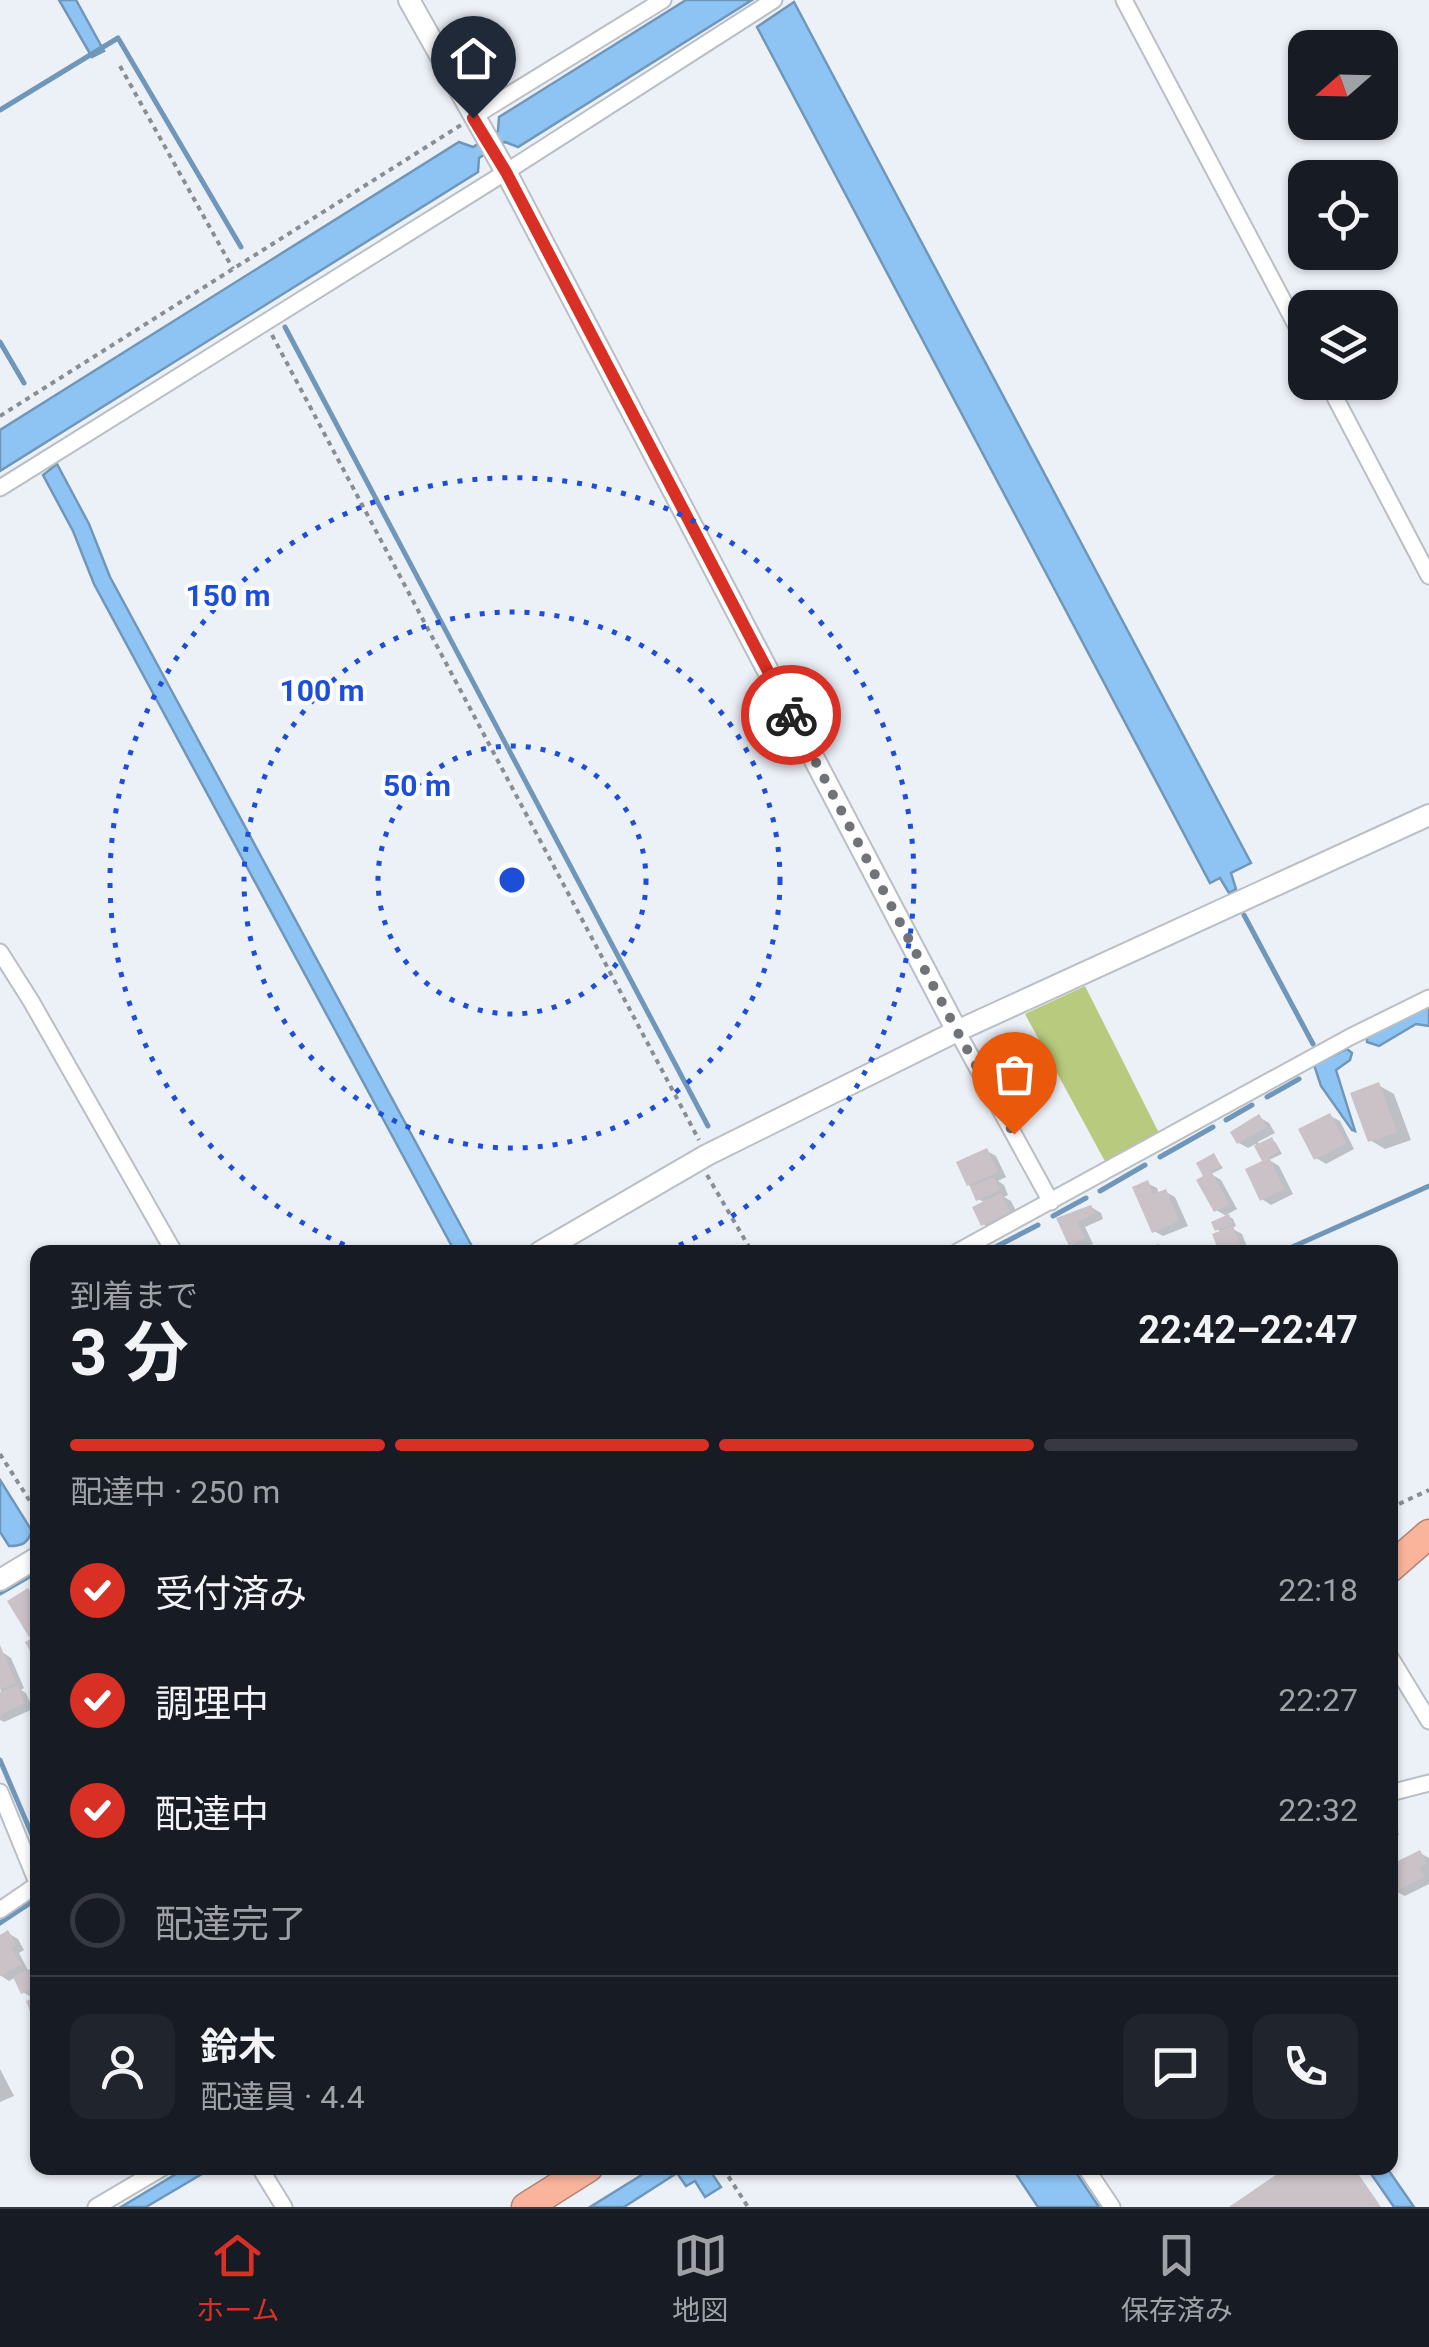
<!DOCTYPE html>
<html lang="ja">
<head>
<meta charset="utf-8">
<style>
  body { margin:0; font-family:Roboto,"Noto Sans JP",sans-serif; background:#20242c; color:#f1f3f6; height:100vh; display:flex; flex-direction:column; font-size:38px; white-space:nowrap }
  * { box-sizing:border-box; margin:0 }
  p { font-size:32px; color:#9ea1a6 }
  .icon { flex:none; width:55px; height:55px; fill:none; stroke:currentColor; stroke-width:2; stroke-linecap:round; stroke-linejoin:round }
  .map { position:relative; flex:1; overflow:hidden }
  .sheet { position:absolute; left:30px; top:1245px; width:1368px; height:930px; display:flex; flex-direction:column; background:#171b24; border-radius:20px; box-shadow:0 2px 8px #0004 }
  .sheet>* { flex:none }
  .needle { width:65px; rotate:250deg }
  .buttons { position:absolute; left:1288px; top:30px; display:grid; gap:20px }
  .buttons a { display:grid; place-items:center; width:110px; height:110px; border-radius:20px; background:#171b24; box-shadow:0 2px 8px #0004; font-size:50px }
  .pin { position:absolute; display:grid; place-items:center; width:85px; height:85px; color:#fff; margin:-102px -42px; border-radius:50% 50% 50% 0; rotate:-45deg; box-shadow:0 0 10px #0007 }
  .pin .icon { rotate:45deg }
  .courier { position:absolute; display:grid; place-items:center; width:100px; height:100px; margin:-50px; border:8px solid #d93025; border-radius:50%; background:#fff; color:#222; box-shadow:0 2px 12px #0007 }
  .overview em { font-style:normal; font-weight:700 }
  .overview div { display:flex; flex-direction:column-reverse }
  .overview { display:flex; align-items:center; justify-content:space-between; height:170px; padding:0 40px }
  h1 { font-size:65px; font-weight:700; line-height:75px }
  .bar { display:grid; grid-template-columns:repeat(4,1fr); gap:15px 10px; align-content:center; height:120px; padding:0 40px }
  .bar i { height:12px; border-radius:8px; background:#363941 }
  .bar .current { background:#d93025 }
  .bar p { grid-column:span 4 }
  .line { display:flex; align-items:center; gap:25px; padding:0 40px; border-top:2px solid #363941 }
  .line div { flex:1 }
  .round { display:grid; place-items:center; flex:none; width:105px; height:105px; border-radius:20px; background:#20242c }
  ol { padding:0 40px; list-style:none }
  li { display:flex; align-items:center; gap:30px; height:110px }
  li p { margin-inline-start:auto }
  li .icon { padding:10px; border-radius:50%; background:#d93025; color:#fff; stroke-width:4 }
  li:last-child { color:#9ea1a6 }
  li i { width:55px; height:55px; border:5px solid #363941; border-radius:50% }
  .dock { display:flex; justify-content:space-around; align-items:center; height:140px; border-top:2px solid #363941; background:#171b24; font-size:28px; color:#9ea1a6 }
  .dock a { display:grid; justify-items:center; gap:5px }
  .dock .current { color:#d93025 }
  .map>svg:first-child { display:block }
</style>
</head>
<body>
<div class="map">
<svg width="1429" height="2207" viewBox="0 0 1429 2207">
  <rect width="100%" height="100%" fill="#ecf0f7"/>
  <path fill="#b8ca7d" d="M 1085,986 L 1160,1135 L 1107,1165 L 1025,1014 Z"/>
  <path fill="#8dc4f4" stroke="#7097ba" stroke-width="2.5" d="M 59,0 L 76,0 L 104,51 L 92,57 Z
    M 686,0 L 752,0 L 518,147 L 505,142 L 479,158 L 478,172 L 0,471 L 0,430 L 459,142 L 473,147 L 498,131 L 499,117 Z
    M 794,2 L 1251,863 L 1231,873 L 1236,889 L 1229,893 L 1220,878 L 1210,883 L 757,27 Z
    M 57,464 L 89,524 L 110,577 L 475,1252 L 455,1252 L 94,584 L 73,531 L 43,475 Z
    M 1429,1003 L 1429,1026 L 1416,1024 L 1379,1046 L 1367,1042 L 1367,1036 Z
    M 1347,1049 L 1352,1053 L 1350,1060 L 1336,1070 L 1355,1131 L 1352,1130 L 1321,1086 L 1314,1065 Z
    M 0,1480 L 32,1531 C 27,1544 22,1546 9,1546 L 0,1532 Z
    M 186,2168 L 212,2168 L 146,2207 L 121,2207 Z
    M 653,2168 L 716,2168 L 711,2172 L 721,2187 L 705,2197 L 695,2181 L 686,2186 L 677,2173 L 624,2207 L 590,2207 Z
    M 1012,2168 L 1073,2168 L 1099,2207 L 1038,2207 Z
    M 1367,2168 L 1387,2168 L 1414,2207 L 1394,2207 Z"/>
  <path fill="#0003" d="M 1378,1085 L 1394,1094 L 1411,1140 L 1385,1149 L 1370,1140 Z
    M 1330,1116 L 1340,1121 L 1354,1149 L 1326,1164 L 1316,1158 Z
    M 1259,1117 L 1269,1123 L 1275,1133 L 1258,1142 L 1260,1146 L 1272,1140 L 1276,1143 L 1282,1154 L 1269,1160 L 1279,1166 L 1293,1194 L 1271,1205 L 1262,1199 L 1268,1161 L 1263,1159 L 1256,1144 L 1248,1148 L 1239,1143 Z
    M 987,1151 L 996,1156 L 1006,1177 L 998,1181 L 1004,1185 L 1008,1195 L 1004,1197 L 1011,1201 L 1019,1217 L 993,1230 L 983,1224 L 986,1203 L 978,1199 L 969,1185 Z
    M 1214,1156 L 1223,1168 L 1211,1174 L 1221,1180 L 1237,1209 L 1226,1215 L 1233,1219 L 1236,1226 L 1231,1228 L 1242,1234 L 1249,1252 L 1222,1252 L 1215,1235 L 1222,1232 L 1217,1229 L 1228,1217 L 1216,1210 L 1208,1176 Z
    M 1147,1183 L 1157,1188 L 1159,1194 L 1166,1192 L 1175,1197 L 1188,1226 L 1163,1236 L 1154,1231 Z
    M 1091,1207 L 1101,1213 L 1103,1219 L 1085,1227 L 1093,1244 L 1080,1249 L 1071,1244 L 1060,1220 Z
    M 1158,1244 L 1168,1249 L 1170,1252 L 1148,1252 L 1147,1249 Z
    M 1027,1245 L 1037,1252 L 1015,1252 Z
    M 2,1652 L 11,1658 L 24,1688 L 21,1690 L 26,1693 L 33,1709 L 4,1722 L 0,1720 Z
    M 1390,1817 L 1396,1820 L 1399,1835 L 1395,1836 L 1398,1848 L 1390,1849 Z
    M 1420,1853 L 1429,1858 L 1429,1884 L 1405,1896 L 1395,1891 L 1390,1881 L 1390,1867 Z
    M 8,1933 L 18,1939 L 24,1950 L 19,1953 L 29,1972 L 38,1967 L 38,2024 L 36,2000 L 23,1992 L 16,1977 L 9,1981 L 0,1975 L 0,1937 Z
    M 0,2069 L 14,2096 L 0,2102 Z
    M 1291,2168 L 1354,2168 L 1381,2207 L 1233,2207 Z"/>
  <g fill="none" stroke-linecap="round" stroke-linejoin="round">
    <path stroke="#7097ba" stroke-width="5" d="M 0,110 L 118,38 L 241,247
      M 285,327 L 708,1126
      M 0,342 L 24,383
      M 1244,915 L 1313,1044
      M 1267,1097 L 1299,1079
      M 1226,1120 L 1252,1105
      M 1160,1157 L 1213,1127
      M 1100,1191 L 1145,1165
      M 1053,1216 L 1086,1198
      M 986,1252 L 1038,1225
      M 1281,1252 L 1429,1186
      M 0,1593 L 38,1571
      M 0,1760 L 38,1849
      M 0,1923 L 35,1900"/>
  </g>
  <path fill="#cac2c7" d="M 1379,1082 L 1397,1132 L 1368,1142 L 1350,1093 Z
    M 1330,1113 L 1346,1143 L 1314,1160 L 1298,1129 Z
    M 1259,1114 L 1267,1127 L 1237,1144 L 1230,1132 Z
    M 1272,1137 L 1279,1151 L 1269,1157 L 1284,1189 L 1260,1201 L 1245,1169 L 1262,1161 L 1254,1146 Z
    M 987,1148 L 998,1172 L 967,1186 L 956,1162 Z
    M 1214,1153 L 1221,1166 L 1211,1171 L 1229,1204 L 1214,1212 L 1196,1180 L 1203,1176 L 1196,1163 Z
    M 994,1177 L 1000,1190 L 976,1201 L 970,1187 Z
    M 1148,1180 L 1153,1194 L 1166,1189 L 1179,1221 L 1152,1233 L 1132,1187 Z
    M 1001,1193 L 1010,1212 L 981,1226 L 972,1207 Z
    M 1091,1205 L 1095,1213 L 1077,1222 L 1085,1238 L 1069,1246 L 1056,1218 Z
    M 1229,1214 L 1233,1224 L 1215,1231 L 1211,1222 Z
    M 1233,1226 L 1242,1249 L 1233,1252 L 1219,1252 L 1212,1234 Z
    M 28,1588 L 38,1603 L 38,1631 L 29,1637 L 7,1601 Z
    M 38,1635 L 38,1665 L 25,1642 Z
    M 0,1645 L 16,1683 L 0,1690 Z
    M 17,1685 L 25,1703 L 0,1715 L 0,1692 Z
    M 1420,1850 L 1427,1864 L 1420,1868 L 1424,1877 L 1393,1893 L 1390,1887 L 1390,1865 Z
    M 8,1930 L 16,1945 L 11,1947 L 21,1965 L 0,1976 L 0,1935 Z
    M 38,1965 L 38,1986 L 21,1994 L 13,1977 Z
    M 38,1996 L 38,2030 L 37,2030 L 26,2001 Z
    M 1286,2168 L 1354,2168 L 1380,2207 L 1229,2207 Z"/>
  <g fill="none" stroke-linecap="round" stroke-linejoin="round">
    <g stroke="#babfc5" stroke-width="19">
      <path id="street" d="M 1124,0 L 1305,342
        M 473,117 L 663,0
        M 1327,382 L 1429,576
        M 0,488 L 506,172 L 774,0
        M 0,952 L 31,1001 L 174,1252
        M 957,1031 L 1051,1202
        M 957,1252 L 1350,1037 L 1429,998
        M 1390,1657 L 1429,1721
        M 0,1792 L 38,1885
        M 1390,1793 L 1429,1783
        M 0,1910 L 38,1884
        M 260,2168 L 284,2207
        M 1086,2168 L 1112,2207
        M 96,2207 L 162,2168"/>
    </g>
    <g stroke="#babfc5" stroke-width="24">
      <path id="secondary" d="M 409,0 L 506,172 L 957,1031
        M 540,1252 L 707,1155 L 957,1031 L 1429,815
        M 0,1580 L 38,1557"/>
    </g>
    <g stroke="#b28577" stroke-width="31">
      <path id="highway" d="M 1390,1568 L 1429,1534
        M 526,2207 L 588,2168"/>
    </g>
    <path stroke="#8a8d92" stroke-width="4" stroke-dasharray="5 5" stroke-linecap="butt" d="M 120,66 L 233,269
      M 272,335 L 699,1140
      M 0,416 L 461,125
      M 707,1175 L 752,1252
      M 0,1454 L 38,1514
      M 1390,1508 L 1429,1490
      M 723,2168 L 748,2207"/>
    <use href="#street" stroke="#fff" stroke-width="15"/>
    <use href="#secondary" stroke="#fff" stroke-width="20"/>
    <use href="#highway" stroke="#fab49c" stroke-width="28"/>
  </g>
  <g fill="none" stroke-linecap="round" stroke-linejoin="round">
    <path stroke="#707377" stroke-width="10" stroke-dasharray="0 18" d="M 791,715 L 957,1031 L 1014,1134"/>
    <path stroke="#d93025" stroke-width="12" d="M 473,118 L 506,172 L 791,715"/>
  </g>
  <g fill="none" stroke="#1d4ed8" stroke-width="5" stroke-dasharray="5 10">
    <circle cx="512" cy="880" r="134"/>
    <circle cx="512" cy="880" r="268"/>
    <path d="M358 1251A402 402 0 1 1 666 1251"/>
  </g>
  <circle cx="512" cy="880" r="15" fill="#1d4ed8" stroke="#fcfdff" stroke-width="5"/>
  <g font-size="30" text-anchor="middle" font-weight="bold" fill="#1d4ed8" stroke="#fcfdff" stroke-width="8" stroke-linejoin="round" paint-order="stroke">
    <text x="228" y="606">150 m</text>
    <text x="322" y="701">100 m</text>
    <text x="417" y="796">50 m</text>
  </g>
</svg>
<div class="buttons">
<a><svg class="needle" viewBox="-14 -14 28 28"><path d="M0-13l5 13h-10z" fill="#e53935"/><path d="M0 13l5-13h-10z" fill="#9ea1a6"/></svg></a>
<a><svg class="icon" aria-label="locate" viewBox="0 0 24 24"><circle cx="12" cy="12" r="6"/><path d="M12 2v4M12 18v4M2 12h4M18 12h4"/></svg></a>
<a><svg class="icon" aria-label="layers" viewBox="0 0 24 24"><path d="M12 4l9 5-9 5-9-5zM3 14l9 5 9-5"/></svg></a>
</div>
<div class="pin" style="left:1014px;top:1134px;background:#ea580c"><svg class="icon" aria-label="bag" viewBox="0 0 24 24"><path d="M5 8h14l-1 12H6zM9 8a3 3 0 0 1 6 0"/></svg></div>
<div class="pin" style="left:473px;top:118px;background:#1f2937"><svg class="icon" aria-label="home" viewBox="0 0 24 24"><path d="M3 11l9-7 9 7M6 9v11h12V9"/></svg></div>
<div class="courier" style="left:791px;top:715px"><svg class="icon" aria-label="bike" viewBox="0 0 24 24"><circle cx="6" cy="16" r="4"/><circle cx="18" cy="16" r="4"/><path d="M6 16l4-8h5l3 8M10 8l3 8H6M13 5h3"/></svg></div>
<section class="sheet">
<div class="overview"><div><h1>3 分</h1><p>到着まで</p></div><em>22:42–22:47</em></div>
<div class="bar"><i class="current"></i><i class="current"></i><i class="current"></i><i></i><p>配達中 · 250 m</p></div>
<ol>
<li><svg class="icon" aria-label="check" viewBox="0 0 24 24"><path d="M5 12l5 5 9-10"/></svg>受付済み<p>22:18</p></li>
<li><svg class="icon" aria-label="check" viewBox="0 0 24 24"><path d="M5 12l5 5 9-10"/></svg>調理中<p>22:27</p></li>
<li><svg class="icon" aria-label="check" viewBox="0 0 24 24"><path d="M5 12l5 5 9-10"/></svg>配達中<p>22:32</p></li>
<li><i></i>配達完了</li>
</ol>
<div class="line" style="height:180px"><a class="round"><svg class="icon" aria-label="person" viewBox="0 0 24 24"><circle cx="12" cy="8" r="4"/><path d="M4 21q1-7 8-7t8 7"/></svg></a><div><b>鈴木</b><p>配達員 · 4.4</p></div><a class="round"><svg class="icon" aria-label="chat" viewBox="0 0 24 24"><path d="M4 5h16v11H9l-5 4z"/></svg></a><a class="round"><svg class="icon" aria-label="phone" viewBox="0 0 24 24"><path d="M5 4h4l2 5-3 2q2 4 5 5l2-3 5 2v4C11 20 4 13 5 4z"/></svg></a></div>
</section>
</div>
<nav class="dock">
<a class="current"><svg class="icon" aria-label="home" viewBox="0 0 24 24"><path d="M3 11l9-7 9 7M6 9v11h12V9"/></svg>ホーム</a>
<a><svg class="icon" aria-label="map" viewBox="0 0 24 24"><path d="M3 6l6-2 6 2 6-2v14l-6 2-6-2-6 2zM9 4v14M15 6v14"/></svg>地図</a>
<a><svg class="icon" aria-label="saved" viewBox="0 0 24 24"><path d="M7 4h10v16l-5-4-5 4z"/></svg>保存済み</a>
</nav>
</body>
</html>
